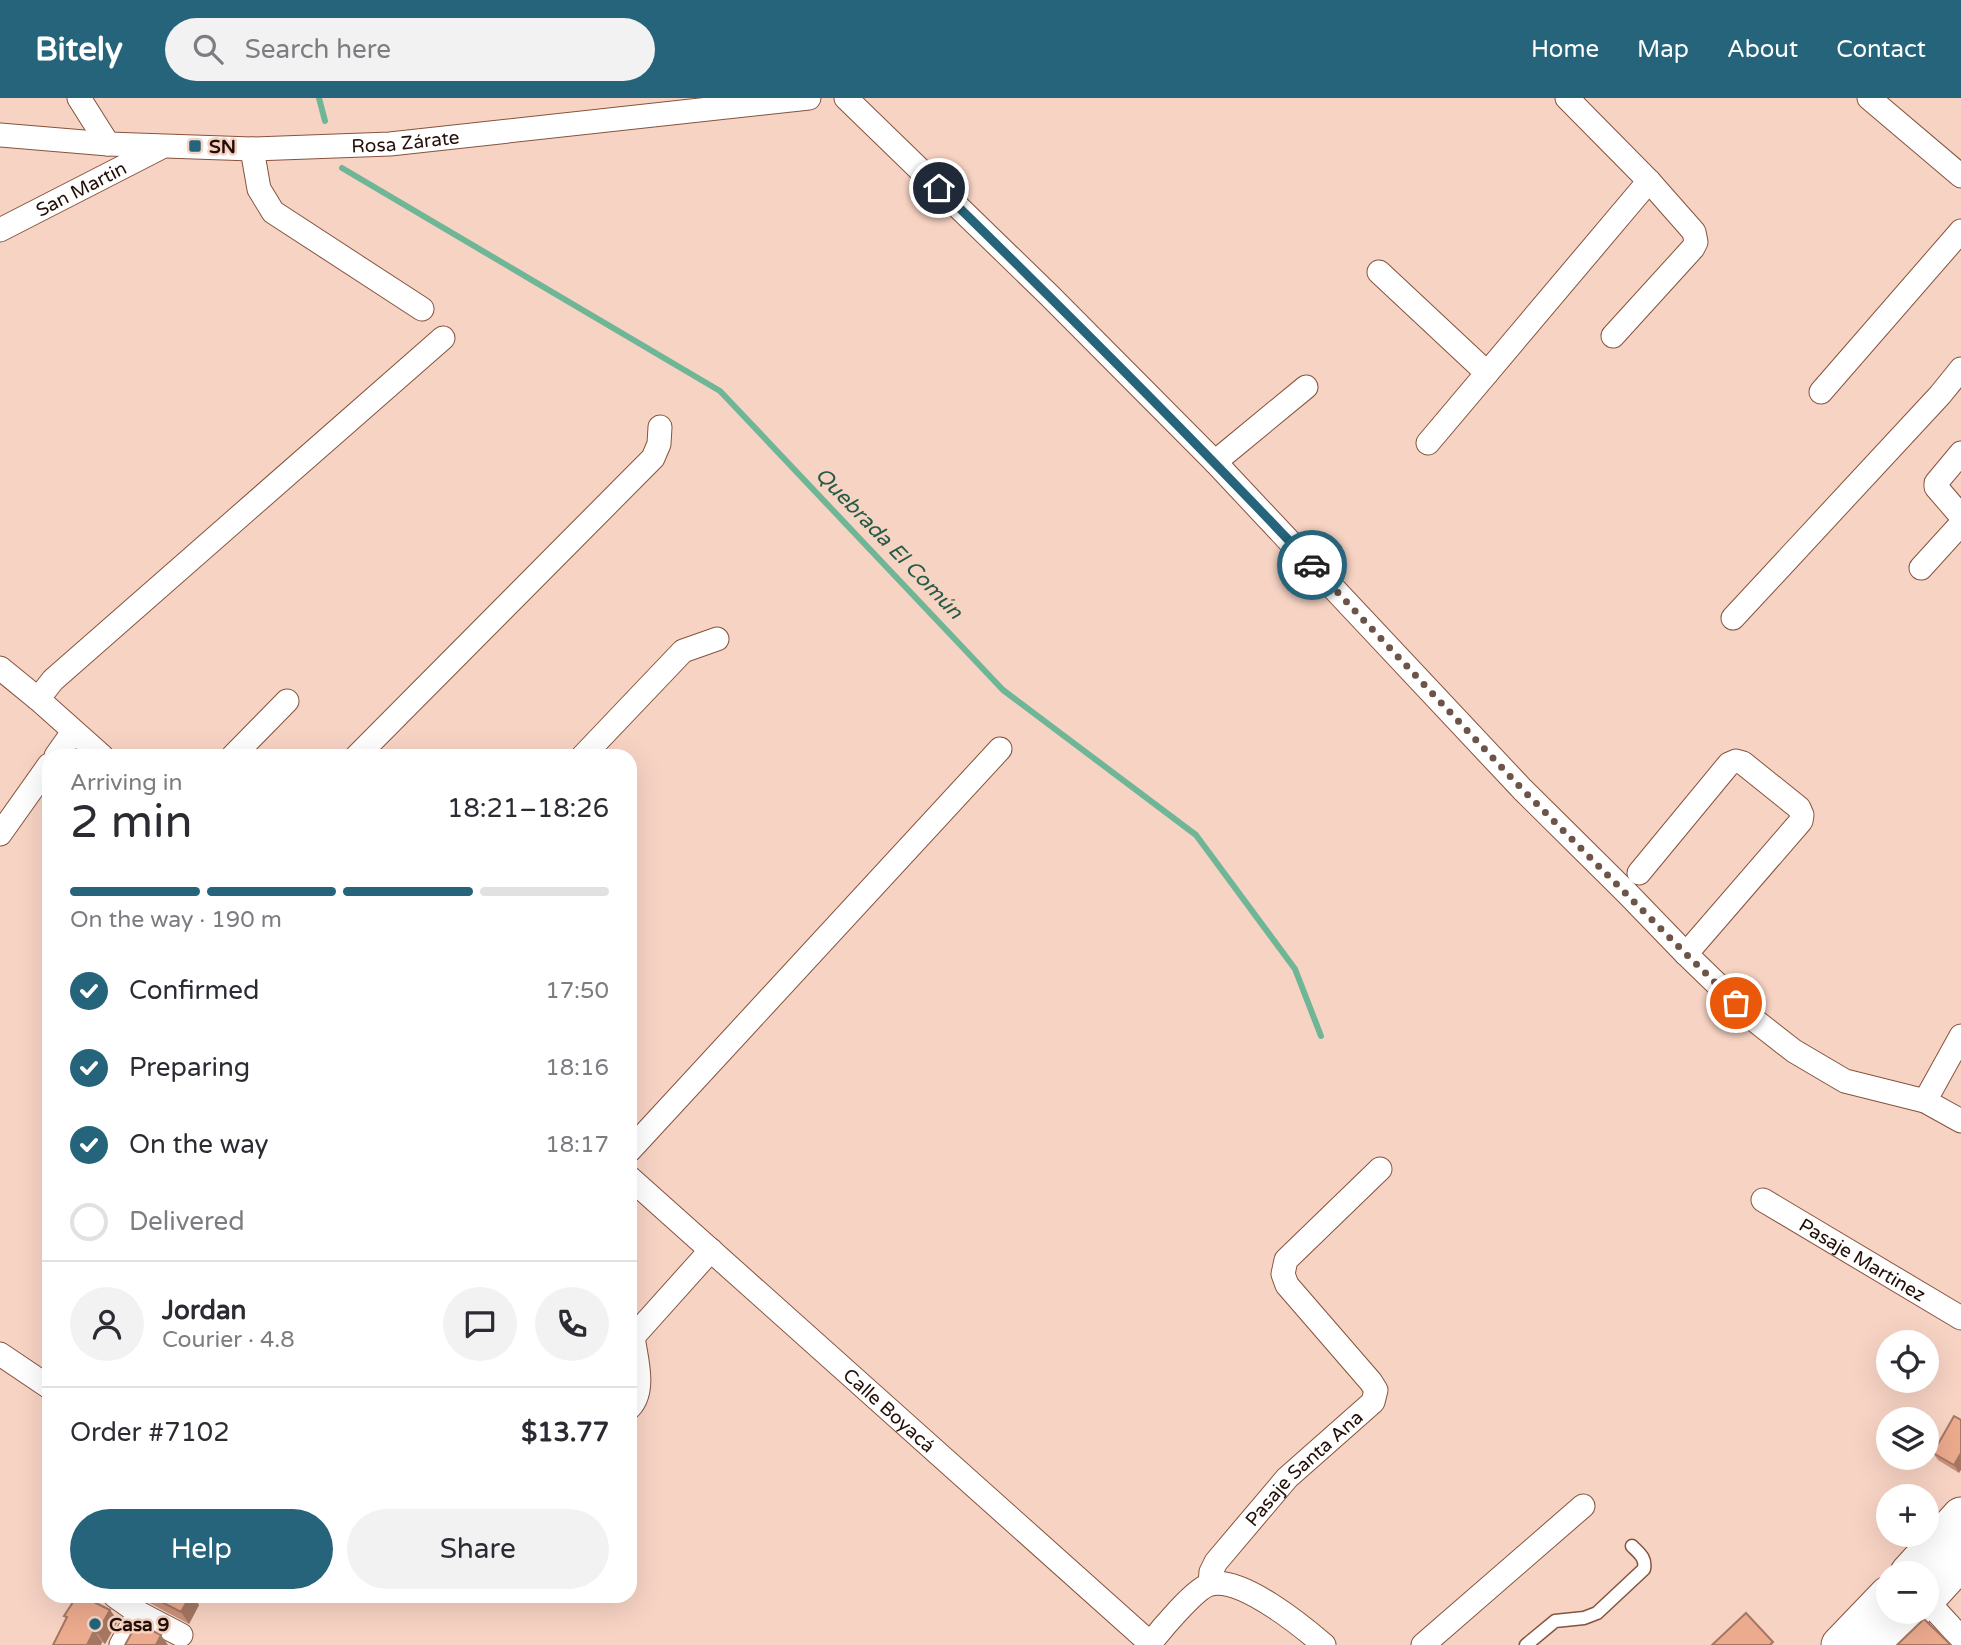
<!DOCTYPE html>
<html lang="en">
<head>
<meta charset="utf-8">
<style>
  body { margin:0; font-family:"Varela Round",sans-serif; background:#f2f2f3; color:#2b2b33; height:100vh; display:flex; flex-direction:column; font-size:26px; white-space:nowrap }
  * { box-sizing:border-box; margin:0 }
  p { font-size:23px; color:#7c7c81 }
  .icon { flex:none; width:38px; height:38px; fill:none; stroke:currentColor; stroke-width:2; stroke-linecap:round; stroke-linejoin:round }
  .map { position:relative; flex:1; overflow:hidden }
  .details { position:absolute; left:42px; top:651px; width:595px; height:854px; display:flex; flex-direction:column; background:#fff; border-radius:21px; box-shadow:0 7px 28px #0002 }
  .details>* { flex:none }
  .buttons { position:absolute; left:1876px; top:1232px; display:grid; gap:14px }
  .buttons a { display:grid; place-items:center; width:63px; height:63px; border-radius:50%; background:#fff; box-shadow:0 7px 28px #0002; font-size:35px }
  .pin { position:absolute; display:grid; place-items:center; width:60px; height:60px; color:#fff; margin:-30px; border:4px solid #fff; border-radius:50%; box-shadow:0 2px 7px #0007 }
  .courier { position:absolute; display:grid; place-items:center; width:70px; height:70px; margin:-35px; border:5px solid #25647a; border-radius:50%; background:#fff; color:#222; box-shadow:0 2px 9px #0007 }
  .head em { font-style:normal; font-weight:600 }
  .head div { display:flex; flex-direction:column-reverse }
  .head { display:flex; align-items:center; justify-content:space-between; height:119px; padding:0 28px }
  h1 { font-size:46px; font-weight:600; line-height:52px }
  .bar { display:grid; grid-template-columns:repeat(4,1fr); gap:10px 7px; align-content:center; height:84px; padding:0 28px }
  .bar i { height:9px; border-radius:5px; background:#e1e1e2 }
  .bar .on { background:#25647a }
  .bar p { grid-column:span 4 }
  .line { display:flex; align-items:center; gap:18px; padding:0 28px; border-top:2px solid #e1e1e2 }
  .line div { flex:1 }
  .round { display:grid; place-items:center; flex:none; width:74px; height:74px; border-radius:37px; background:#f2f2f3 }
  ol { padding:0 28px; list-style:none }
  li { display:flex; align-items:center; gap:21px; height:77px }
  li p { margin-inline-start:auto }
  li .icon { padding:7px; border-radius:50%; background:#25647a; color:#fff; stroke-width:4 }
  li:last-child { color:#7c7c81 }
  li i { width:38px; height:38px; border:4px solid #e1e1e2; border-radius:50% }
  .cta { display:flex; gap:14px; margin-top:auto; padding:14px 28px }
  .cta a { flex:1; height:80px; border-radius:42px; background:#25647a; color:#fff; font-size:28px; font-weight:600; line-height:80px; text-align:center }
  .cta a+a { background:#f2f2f3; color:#2b2b33 }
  header { display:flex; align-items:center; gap:42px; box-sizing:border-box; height:98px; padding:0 35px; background:#25647a; color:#fff }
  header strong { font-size:33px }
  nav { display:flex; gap:38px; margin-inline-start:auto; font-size:24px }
  .search { width:490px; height:63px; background:#f2f2f3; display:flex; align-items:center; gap:18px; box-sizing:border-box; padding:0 24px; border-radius:38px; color:#7c7c81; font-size:26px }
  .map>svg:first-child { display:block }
</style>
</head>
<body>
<header>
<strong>Bitely</strong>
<div class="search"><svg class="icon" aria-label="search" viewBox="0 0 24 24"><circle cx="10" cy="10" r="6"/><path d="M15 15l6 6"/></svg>Search here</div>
<nav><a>Home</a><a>Map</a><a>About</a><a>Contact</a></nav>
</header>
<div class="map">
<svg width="1961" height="1547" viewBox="0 0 1961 1547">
  <rect width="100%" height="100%" fill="#f7d3c4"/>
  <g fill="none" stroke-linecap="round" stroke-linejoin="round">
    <path stroke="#6eb696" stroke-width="6" d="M 319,0 L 325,23
      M 342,70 L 720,293 L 1003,592 L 1196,737 L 1295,871 L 1321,938"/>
    <g stroke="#86533d" stroke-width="15">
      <path id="service" d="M 1526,1547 L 1555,1523 L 1584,1520 L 1597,1515 L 1644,1471 C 1646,1460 1640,1456 1632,1448"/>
    </g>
    <g stroke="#86533d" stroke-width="25">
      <g id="minor">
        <path d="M 79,0 L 108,46"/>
        <path d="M 846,0 L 1049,197 L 1215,364 L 1522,691 L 1627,795 L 1686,856 L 1753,921 L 1794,953 L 1845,983 L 1925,1003 L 1961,1023"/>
        <path d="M 1567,0 L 1649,83 L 1694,134 L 1696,144 L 1693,150 L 1613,238"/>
        <path d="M 1869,0 L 1961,78"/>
        <path id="s1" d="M 0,37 L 108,46 L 252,51 L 390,46 L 809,0"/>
        <path d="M 252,51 L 259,91 L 273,114 L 422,211"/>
        <path id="s2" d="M 0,132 L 160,50"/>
        <path d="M 1379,174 L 1487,275"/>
        <path d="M 1821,294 L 1961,133"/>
        <path d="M 1428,345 L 1649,83"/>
        <path d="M 1961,355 L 1936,385 L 1936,389 L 1961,418"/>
        <path d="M 1215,364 L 1306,289"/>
        <path d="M 1921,470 L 1961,426"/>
        <path d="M 1733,520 L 1940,297 L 1961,271"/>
        <path d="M 0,570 L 38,601 L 102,658"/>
        <path d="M 38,601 L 53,582 L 443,240"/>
        <path d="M 56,658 L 73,634"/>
        <path d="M 233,658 L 287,603"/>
        <path d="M 357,658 L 653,360 L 659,346 L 660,329"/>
        <path d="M 583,658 L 683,553 L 717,541"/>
        <path d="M 0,736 L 49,667"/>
        <path d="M 1639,775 L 1729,666 L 1736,663 L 1743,665 L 1799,710 L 1802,717 L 1801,723 L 1686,856"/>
        <path d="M 1925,1003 L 1961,938"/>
        <path d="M 630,1052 L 1000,651"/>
        <path id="s3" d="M 630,1080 L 1150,1545"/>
        <path id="s4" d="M 1763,1102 L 1961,1220"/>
        <path d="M 0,1256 L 49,1289"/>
        <path d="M 630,1309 C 646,1292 636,1260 633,1239 L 711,1152"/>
        <path id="s5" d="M 1210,1486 L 1211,1474 L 1216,1464 L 1287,1380 L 1373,1304 L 1376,1292 L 1371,1284 L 1287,1187 L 1283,1176 L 1286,1162 L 1380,1071"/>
        <path d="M 115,1498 L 139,1515 L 181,1537"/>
        <path d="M 1927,1503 L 1961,1540"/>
        <path d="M 121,1547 L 139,1515"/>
        <path d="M 1149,1547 C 1159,1534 1196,1489 1211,1486 C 1242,1479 1302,1528 1324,1547"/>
        <path d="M 1423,1547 L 1583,1408"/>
      </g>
    </g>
    <g stroke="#86533d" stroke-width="39">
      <path id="primary" d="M 1909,1475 L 1961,1418
        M 1927,1500 L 1961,1463
        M 1840,1547 L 1888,1497
        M 1880,1547 L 1913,1514"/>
    </g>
    <use href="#service" stroke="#fff" stroke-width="12"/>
    <use href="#minor" stroke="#fff" stroke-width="23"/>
    <use href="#primary" stroke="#fff" stroke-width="37"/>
  </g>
  <path fill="#cb927a" d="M 1954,1318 L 1959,1375 L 1938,1362 L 1933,1355 Z
    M 139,1498 L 193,1498 L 199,1507 L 189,1526 L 146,1503 Z
    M 110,1512 L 118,1523 L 105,1546 L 102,1544 L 101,1547 L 53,1547 L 66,1520 L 64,1518 Z"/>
  <path fill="#a57763" d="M 1961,1355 L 1961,1372 L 1959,1375 L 1954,1367 Z
    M 190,1498 L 193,1498 L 199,1507 L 189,1526 L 181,1514 Z
    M 110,1512 L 118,1523 L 105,1546 L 97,1535 Z
    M 94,1533 L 102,1544 L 101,1547 L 87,1547 Z
    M 161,1537 L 168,1547 L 156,1547 Z"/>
  <path fill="#ecaa8e" stroke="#a57763" stroke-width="2" d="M 1954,1318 L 1961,1322 L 1961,1355 L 1954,1367 L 1933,1355 Z
    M 77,1498 L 82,1498 L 110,1512 L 97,1535 L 94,1533 L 87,1547 L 53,1547 L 67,1519 L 64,1518 Z
    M 150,1498 L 190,1498 L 181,1514 Z
    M 1746,1515 L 1773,1544 L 1770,1547 L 1712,1547 Z
    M 1924,1521 L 1951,1547 L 1897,1547 Z
    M 137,1525 L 161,1537 L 156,1547 L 125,1547 Z"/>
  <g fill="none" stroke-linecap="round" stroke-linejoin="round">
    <path stroke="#6d5449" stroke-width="7" stroke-dasharray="0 12.6" d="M 1312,467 L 1522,691 L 1686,856 L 1736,905"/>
    <path stroke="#25647a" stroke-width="9" d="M 939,90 C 1065,213 1191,338 1312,467"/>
  </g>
  <g fill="#25647a" stroke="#f7d3c4" stroke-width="2.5">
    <rect x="188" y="41" width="14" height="14" rx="3.5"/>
    <circle cx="95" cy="1526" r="7"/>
  </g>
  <g text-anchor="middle" stroke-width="5" stroke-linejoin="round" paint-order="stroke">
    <g font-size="19" fill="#230f07" stroke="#f7d3c4">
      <text dy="7" stroke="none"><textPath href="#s1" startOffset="406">Rosa Zárate</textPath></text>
      <text dy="7" stroke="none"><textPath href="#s2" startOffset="91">San Martin</textPath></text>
      <text dy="7" stroke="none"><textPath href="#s4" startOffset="116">Pasaje Martinez</textPath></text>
      <text dy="7" stroke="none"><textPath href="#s3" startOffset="348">Calle Boyacá</textPath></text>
      <text dy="7" stroke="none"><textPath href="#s5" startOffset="152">Pasaje Santa Ana</textPath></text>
    </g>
    <g font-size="19" font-weight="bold" fill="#230f07" stroke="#f7d3c4" text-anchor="start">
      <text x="209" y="55">SN</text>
      <text x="109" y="1533">Casa 9</text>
    </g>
    <g font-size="21" font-style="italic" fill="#255c46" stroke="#f7d3c4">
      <text transform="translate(889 445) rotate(46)" y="7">Quebrada El Común</text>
    </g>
  </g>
</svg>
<div class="buttons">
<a><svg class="icon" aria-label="locate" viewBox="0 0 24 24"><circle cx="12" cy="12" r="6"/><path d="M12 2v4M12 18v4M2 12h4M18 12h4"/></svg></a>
<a><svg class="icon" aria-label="layers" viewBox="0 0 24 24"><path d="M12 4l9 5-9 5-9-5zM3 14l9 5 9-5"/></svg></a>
<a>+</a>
<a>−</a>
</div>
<div class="pin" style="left:1736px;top:905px;background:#ea580c"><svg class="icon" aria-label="bag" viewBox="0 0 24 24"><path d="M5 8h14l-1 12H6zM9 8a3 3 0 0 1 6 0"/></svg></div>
<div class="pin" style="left:939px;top:90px;background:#1f2937"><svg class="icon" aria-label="home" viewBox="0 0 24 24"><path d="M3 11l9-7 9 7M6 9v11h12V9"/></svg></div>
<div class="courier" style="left:1312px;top:467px"><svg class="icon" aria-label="car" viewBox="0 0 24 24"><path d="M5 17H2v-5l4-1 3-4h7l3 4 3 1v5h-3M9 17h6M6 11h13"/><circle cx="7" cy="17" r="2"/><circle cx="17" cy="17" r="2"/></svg></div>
<section class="details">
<div class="head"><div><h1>2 min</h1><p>Arriving in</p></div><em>18:21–18:26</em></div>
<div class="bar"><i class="on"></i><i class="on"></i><i class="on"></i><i></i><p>On the way · 190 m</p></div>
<ol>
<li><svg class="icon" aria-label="check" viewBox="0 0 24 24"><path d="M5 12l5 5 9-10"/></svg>Confirmed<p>17:50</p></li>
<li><svg class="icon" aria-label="check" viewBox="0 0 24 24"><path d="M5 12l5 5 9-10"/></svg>Preparing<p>18:16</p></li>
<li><svg class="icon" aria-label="check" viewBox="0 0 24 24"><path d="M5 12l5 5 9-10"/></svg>On the way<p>18:17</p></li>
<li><i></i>Delivered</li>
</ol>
<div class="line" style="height:126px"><a class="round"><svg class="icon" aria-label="person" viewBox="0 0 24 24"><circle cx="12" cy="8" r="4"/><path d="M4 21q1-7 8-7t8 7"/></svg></a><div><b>Jordan</b><p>Courier · 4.8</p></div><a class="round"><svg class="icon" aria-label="chat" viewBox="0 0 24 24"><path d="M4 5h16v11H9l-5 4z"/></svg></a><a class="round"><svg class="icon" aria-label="phone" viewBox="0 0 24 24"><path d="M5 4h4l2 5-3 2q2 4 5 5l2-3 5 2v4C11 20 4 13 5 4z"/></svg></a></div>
<div class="line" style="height:91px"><div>Order #7102</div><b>$13.77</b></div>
<div class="cta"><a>Help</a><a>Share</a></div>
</section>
</div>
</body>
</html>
